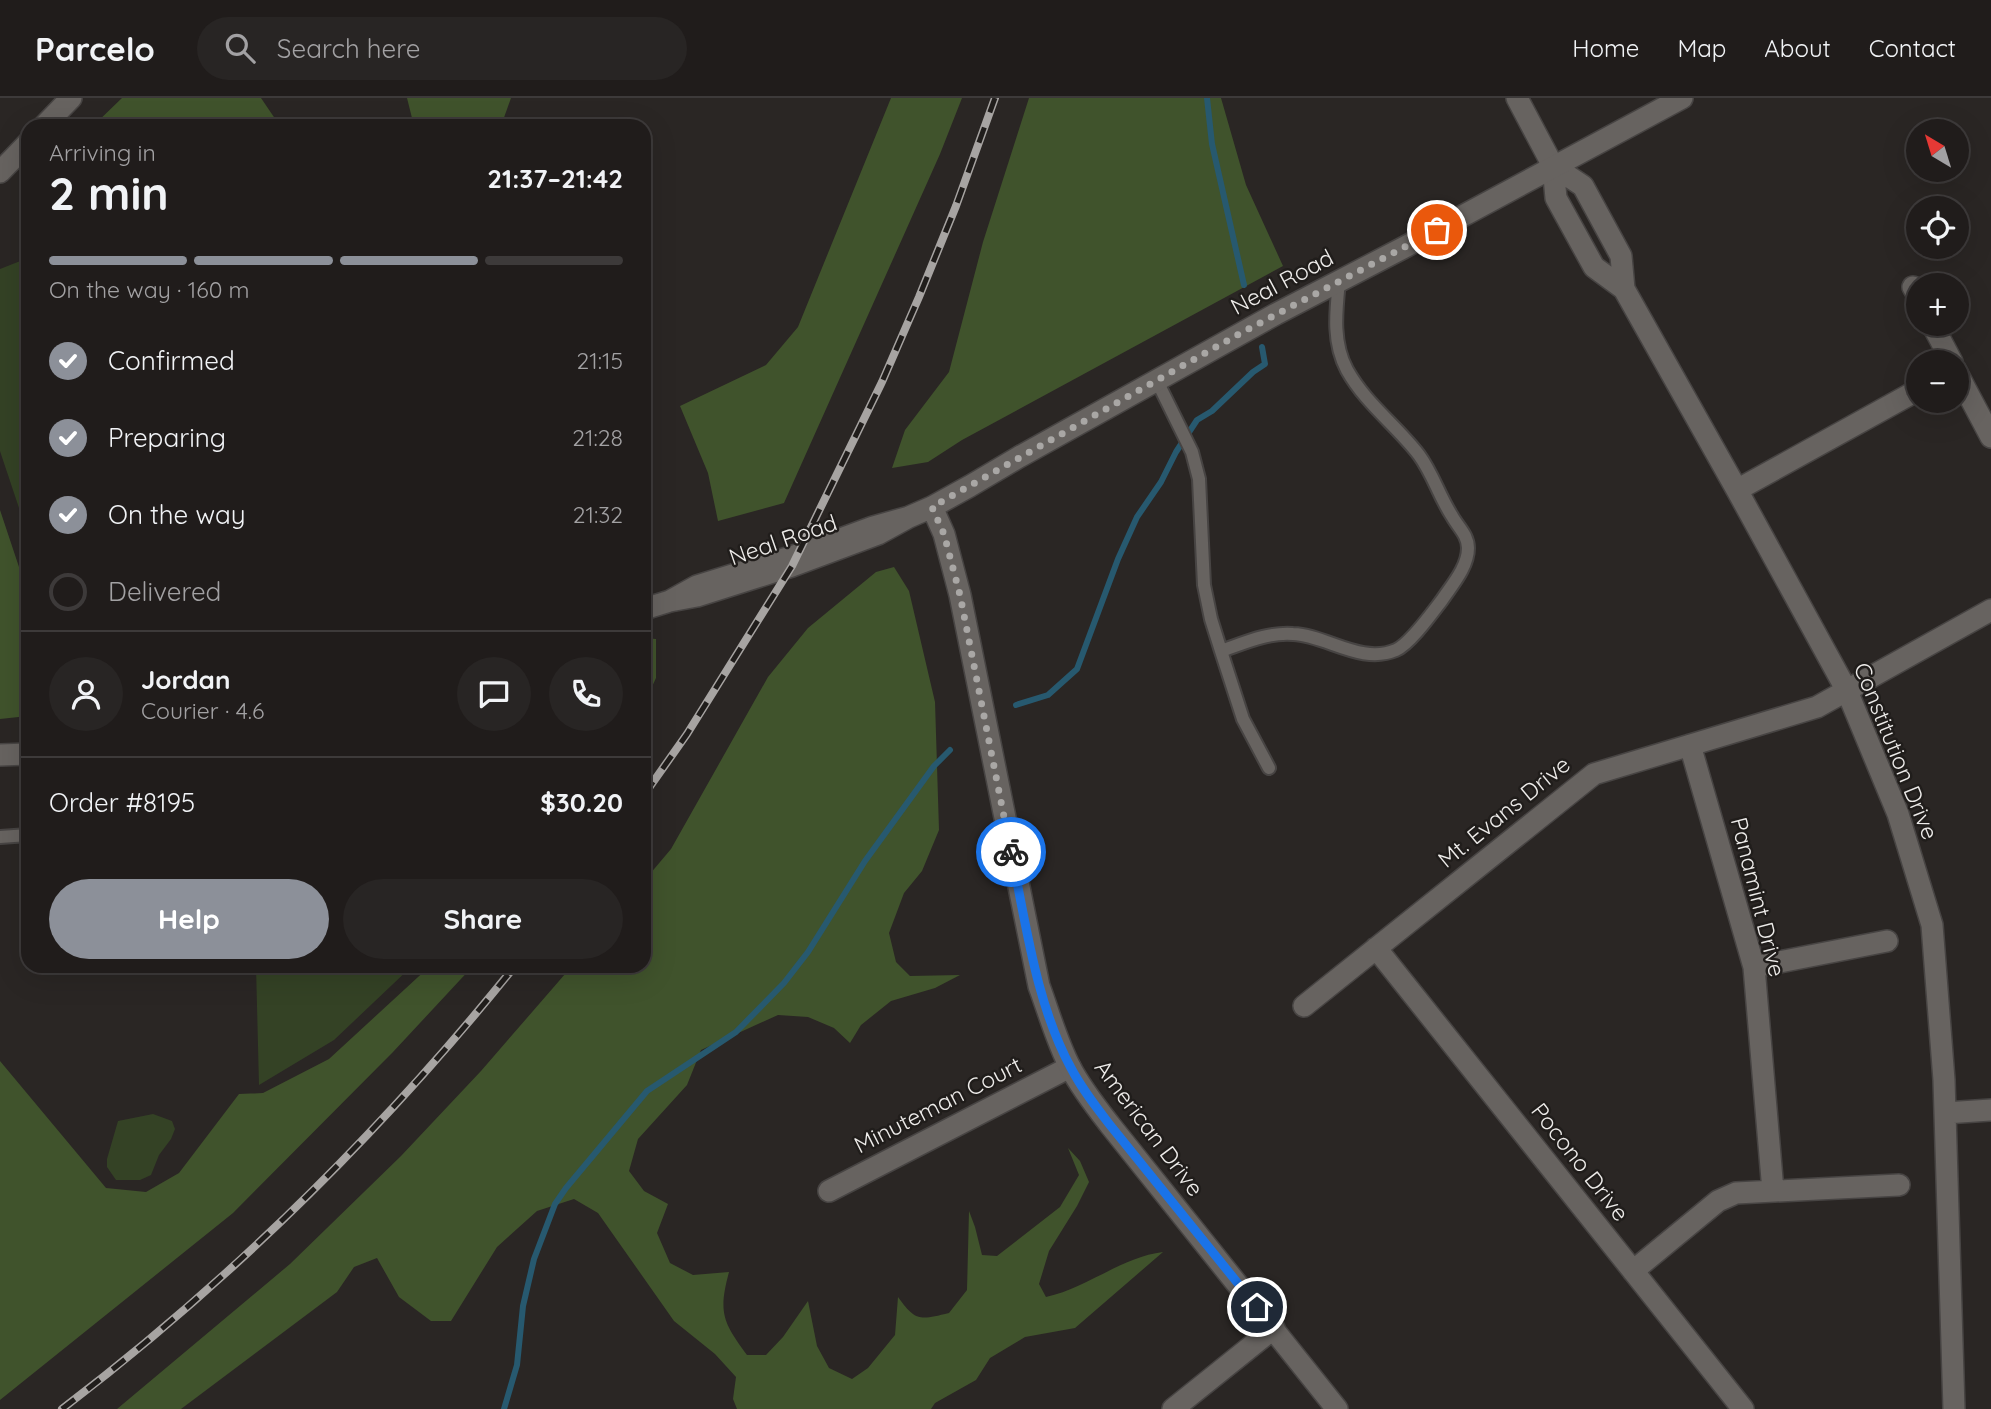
<!DOCTYPE html>
<html lang="en">
<head>
<meta charset="utf-8">
<style>
  body { margin:0; font-family:Quicksand,sans-serif; background:#282524; color:#f1f3f6; height:100vh; display:flex; flex-direction:column; font-size:26px; white-space:nowrap }
  * { box-sizing:border-box; margin:0 }
  p { font-size:23px; color:#a2a1a3 }
  .icon { flex:none; width:38px; height:38px; fill:none; stroke:currentColor; stroke-width:2; stroke-linecap:round; stroke-linejoin:round }
  .map { position:relative; flex:1; overflow:hidden }
  .drawer { position:absolute; left:21px; top:21px; width:630px; height:854px; display:flex; flex-direction:column; background:#201c1b; border-radius:21px; box-shadow:0 7px 28px #0002,0 0 0 2px #3d3a3a }
  .drawer>* { flex:none }
  .needle { width:46px; rotate:322deg }
  .buttons { position:absolute; left:1906px; top:21px; display:grid; gap:14px }
  .buttons a { display:grid; place-items:center; width:63px; height:63px; border-radius:50%; background:#201c1b; box-shadow:0 7px 28px #0002,0 0 0 2px #3d3a3a; font-size:35px }
  .pin { position:absolute; display:grid; place-items:center; width:60px; height:60px; color:#fff; margin:-30px; border:4px solid #fff; border-radius:50%; box-shadow:0 2px 7px #0007 }
  .courier { position:absolute; display:grid; place-items:center; width:70px; height:70px; margin:-35px; border:5px solid #1a73e8; border-radius:50%; background:#fff; color:#222; box-shadow:0 2px 9px #0007 }
  .overview em { font-style:normal; font-weight:700 }
  .overview div { display:flex; flex-direction:column-reverse }
  .overview { display:flex; align-items:center; justify-content:space-between; height:119px; padding:0 28px }
  h1 { font-size:46px; font-weight:700; line-height:52px }
  .bar { display:grid; grid-template-columns:repeat(4,1fr); gap:10px 7px; align-content:center; height:84px; padding:0 28px }
  .bar i { height:9px; border-radius:5px; background:#3d3a3a }
  .bar .on { background:#8c9099 }
  .bar p { grid-column:span 4 }
  .line { display:flex; align-items:center; gap:18px; padding:0 28px; border-top:2px solid #3d3a3a }
  .line div { flex:1 }
  .round { display:grid; place-items:center; flex:none; width:74px; height:74px; border-radius:37px; background:#282524 }
  ol { padding:0 28px; list-style:none }
  li { display:flex; align-items:center; gap:21px; height:77px }
  li p { margin-inline-start:auto }
  li .icon { padding:7px; border-radius:50%; background:#8c9099; color:#fff; stroke-width:4 }
  li:last-child { color:#a2a1a3 }
  li i { width:38px; height:38px; border:4px solid #3d3a3a; border-radius:50% }
  .primary-button { display:flex; gap:14px; margin-top:auto; padding:14px 28px }
  .primary-button a { flex:1; height:80px; border-radius:42px; background:#8c9099; color:#fff; font-size:28px; font-weight:700; line-height:80px; text-align:center }
  .primary-button a+a { background:#282524; color:#f1f3f6 }
  header { display:flex; align-items:center; gap:42px; box-sizing:border-box; height:98px; padding:0 35px; background:#201c1b; border-bottom:2px solid #3d3a3a }
  header strong { font-size:33px }
  nav { display:flex; gap:38px; margin-inline-start:auto; font-size:24px }
  .search { width:490px; height:63px; background:#282524; display:flex; align-items:center; gap:18px; box-sizing:border-box; padding:0 24px; border-radius:38px; color:#a2a1a3; font-size:26px }
  .map>svg:first-child { display:block }
</style>
</head>
<body>
<header>
<strong>Parcelo</strong>
<div class="search"><svg class="icon" aria-label="search" viewBox="0 0 24 24"><circle cx="10" cy="10" r="6"/><path d="M15 15l6 6"/></svg>Search here</div>
<nav><a>Home</a><a>Map</a><a>About</a><a>Contact</a></nav>
</header>
<div class="map">
<svg width="1991" height="1311" viewBox="0 0 1991 1311">
  <rect width="100%" height="100%" fill="#2a2624"/>
  <path fill="#344225" d="M 28,160 L 28,437 L 0,353 L 0,171 Z
    M 256,868 L 412,868 L 334,942 L 259,987 Z
    M 153,1016 L 172,1023 L 175,1031 L 171,1041 L 159,1057 L 151,1077 L 140,1082 L 116,1082 L 107,1069 L 107,1061 L 118,1023 Z"/>
  <path fill="#40532c" d="M 122,0 L 261,0 L 280,28 L 93,28 Z
    M 407,0 L 511,0 L 501,28 L 414,28 Z
    M 891,0 L 962,0 L 940,56 L 784,405 L 718,423 L 708,375 L 680,308 L 766,267 L 798,229 Z
    M 1029,0 L 1221,0 L 1246,87 L 1283,168 L 962,342 L 928,364 L 892,370 L 905,332 L 949,274 L 983,144 Z
    M 0,412 L 22,478 L 28,485 L 28,618 L 0,621 Z
    M 894,469 L 909,493 L 935,604 L 939,732 L 922,773 L 904,795 L 889,835 L 896,864 L 910,878 L 960,877 L 935,890 L 891,903 L 861,927 L 850,945 L 834,930 L 808,919 L 778,917 L 701,952 L 687,987 L 638,1041 L 629,1073 L 644,1093 L 668,1106 L 657,1135 L 670,1165 L 693,1177 L 729,1174 C 718,1215 723,1224 747,1257 L 766,1257 L 783,1239 L 808,1203 L 817,1248 L 829,1270 L 852,1281 L 868,1270 L 895,1237 L 898,1199 C 916,1224 920,1222 949,1215 L 967,1192 L 969,1113 L 975,1129 L 982,1157 L 997,1158 L 1060,1109 L 1079,1077 L 1068,1050 L 1080,1063 L 1089,1084 L 1077,1108 L 1049,1153 L 1039,1186 L 1046,1199 C 1087,1190 1122,1159 1163,1154 L 1075,1230 L 1025,1239 L 990,1260 L 976,1282 L 935,1305 L 931,1311 L 737,1311 L 733,1301 L 736,1279 L 715,1256 L 674,1223 L 598,1115 L 574,1101 L 537,1113 L 497,1149 L 451,1223 L 431,1223 L 399,1199 L 377,1160 L 354,1169 L 337,1194 L 181,1311 L 117,1311 L 290,1166 L 401,1058 L 481,973 L 572,868 L 644,868 L 644,783 L 671,751 L 768,579 L 808,530 L 876,474 Z
    M 644,540 L 656,541 L 656,580 L 644,606 Z
    M 430,868 L 473,868 L 393,954 L 233,1115 L 0,1302 L 0,963 L 106,1090 L 146,1094 L 179,1075 L 239,996 L 263,995 L 329,961 Z"/>
  <g fill="none" stroke-linecap="round" stroke-linejoin="round">
    <path stroke="#27596f" stroke-width="6" d="M 1207,0 L 1212,46 L 1244,187
      M 1016,607 L 1048,597 L 1077,571 L 1118,461 L 1137,419 L 1161,384 L 1176,354 L 1197,322 L 1212,313 L 1253,274 L 1265,266 L 1262,249
      M 504,1311 L 517,1267 L 523,1208 L 534,1161 L 555,1106 L 566,1090 L 647,993 L 736,934 L 784,885 L 808,854 L 865,763 L 934,668 L 950,652"/>
    <g stroke="#474443" stroke-width="16">
      <path id="lane" d="M 1157,283 L 1192,354 L 1199,381 L 1204,487 L 1211,521 L 1221,553 C 1244,545 1268,534 1293,536 C 1326,537 1361,567 1396,552 C 1410,546 1432,515 1442,502 C 1452,487 1468,469 1468,450 C 1468,437 1458,429 1452,418 C 1439,398 1433,376 1419,357 C 1396,327 1366,306 1347,272 C 1332,244 1336,213 1339,183
        M 1221,553 L 1243,621 L 1269,670
        M 0,739 L 28,737"/>
    </g>
    <g stroke="#474443" stroke-width="24">
      <path id="street" d="M 1517,0 L 1553,68 L 1556,100 L 1594,169 L 1624,191
        M 44,28 L 71,0
        M 1553,68 L 1583,88 L 1621,158 L 1624,191 L 1737,392 L 1847,593 L 1898,716 L 1932,827 L 1944,982 L 1954,1311
        M 0,74 L 28,45
        M 1913,189 L 1918,198
        M 1932,226 L 1952,264
        M 1956,273 L 1991,339
        M 1737,392 L 1918,292
        M 1690,647 L 1754,869 L 1773,1093
        M 1376,850 L 1743,1311
        M 1754,869 L 1887,843
        M 1304,908 L 1594,676 L 1817,609 L 1991,512
        M 1945,1015 L 1991,1012
        M 829,1093 L 1070,969
        M 1633,1173 L 1718,1103 L 1736,1095 L 1899,1087
        M 1173,1311 L 1274,1230"/>
    </g>
    <g stroke="#474443" stroke-width="24">
      <path id="secondary" d="M 932,409 L 944,436 L 960,497 L 1039,888 C 1049,915 1057,944 1070,969 C 1081,990 1096,1009 1110,1027 L 1337,1311
        M 909,419 L 932,409 L 970,388 L 1019,359 L 1276,216 L 1403,150 L 1682,0
        M 644,511 L 670,503 L 697,498 L 792,468 L 878,436 L 909,419 L 873,429 L 797,457 L 697,488 L 670,503
        M 0,657 L 28,656"/>
    </g>
    <use href="#lane" stroke="#676360" stroke-width="12"/>
    <use href="#street" stroke="#676360" stroke-width="21"/>
    <use href="#secondary" stroke="#676360" stroke-width="21"/>
    <g stroke="#a7a4a2" stroke-width="8">
      <path id="rail" d="M 644,697 L 687,636 L 792,468 L 882,284 L 919,199 L 956,108 L 995,0
        M 62,1311 C 230,1183 383,1032 515,868"/>
    </g>
    <use href="#rail" stroke="#201d1b" stroke-width="5" stroke-dasharray="16" stroke-linecap="butt"/>
  </g>
  <g fill="none" stroke-linecap="round" stroke-linejoin="round">
    <path stroke="#a9a7a5" stroke-width="7" stroke-dasharray="0 12.6" d="M 1011,754 L 960,497 L 944,436 L 932,409 L 1239,236 L 1437,132"/>
    <path stroke="#1a73e8" stroke-width="9" d="M 1011,754 C 1026,825 1036,906 1071,970 C 1082,991 1096,1009 1110,1027 L 1257,1209"/>
  </g>
  <g text-anchor="middle" stroke-width="5" stroke-linejoin="round" paint-order="stroke">
    <g font-size="23" fill="#eeecea" stroke="#201d1b">
      <text transform="translate(1282 184) rotate(-28)" y="8">Neal Road</text>
      <text transform="translate(783 442) rotate(-19)" y="8">Neal Road</text>
      <text transform="translate(1896 653) rotate(68)" y="8">Constitution Drive</text>
      <text transform="translate(1504 714) rotate(-39)" y="8">Mt. Evans Drive</text>
      <text transform="translate(1758 799) rotate(76)" y="8">Panamint Drive</text>
      <text transform="translate(938 1007) rotate(-27)" y="8">Minuteman Court</text>
      <text transform="translate(1149 1030) rotate(53)" y="8">American Drive</text>
      <text transform="translate(1580 1064) rotate(52)" y="8">Pocono Drive</text>
    </g>
  </g>
</svg>
<div class="buttons">
<a><svg class="needle" viewBox="-14 -14 28 28"><path d="M0-13l5 13h-10z" fill="#e53935"/><path d="M0 13l5-13h-10z" fill="#a2a1a3"/></svg></a>
<a><svg class="icon" aria-label="locate" viewBox="0 0 24 24"><circle cx="12" cy="12" r="6"/><path d="M12 2v4M12 18v4M2 12h4M18 12h4"/></svg></a>
<a>+</a>
<a>−</a>
</div>
<div class="pin" style="left:1437px;top:132px;background:#ea580c"><svg class="icon" aria-label="bag" viewBox="0 0 24 24"><path d="M5 8h14l-1 12H6zM9 8a3 3 0 0 1 6 0"/></svg></div>
<div class="pin" style="left:1257px;top:1209px;background:#1f2937"><svg class="icon" aria-label="home" viewBox="0 0 24 24"><path d="M3 11l9-7 9 7M6 9v11h12V9"/></svg></div>
<div class="courier" style="left:1011px;top:754px"><svg class="icon" aria-label="bike" viewBox="0 0 24 24"><circle cx="6" cy="16" r="4"/><circle cx="18" cy="16" r="4"/><path d="M6 16l4-8h5l3 8M10 8l3 8H6M13 5h3"/></svg></div>
<section class="drawer">
<div class="overview"><div><h1>2 min</h1><p>Arriving in</p></div><em>21:37–21:42</em></div>
<div class="bar"><i class="on"></i><i class="on"></i><i class="on"></i><i></i><p>On the way · 160 m</p></div>
<ol>
<li><svg class="icon" aria-label="check" viewBox="0 0 24 24"><path d="M5 12l5 5 9-10"/></svg>Confirmed<p>21:15</p></li>
<li><svg class="icon" aria-label="check" viewBox="0 0 24 24"><path d="M5 12l5 5 9-10"/></svg>Preparing<p>21:28</p></li>
<li><svg class="icon" aria-label="check" viewBox="0 0 24 24"><path d="M5 12l5 5 9-10"/></svg>On the way<p>21:32</p></li>
<li><i></i>Delivered</li>
</ol>
<div class="line" style="height:126px"><a class="round"><svg class="icon" aria-label="person" viewBox="0 0 24 24"><circle cx="12" cy="8" r="4"/><path d="M4 21q1-7 8-7t8 7"/></svg></a><div><b>Jordan</b><p>Courier · 4.6</p></div><a class="round"><svg class="icon" aria-label="chat" viewBox="0 0 24 24"><path d="M4 5h16v11H9l-5 4z"/></svg></a><a class="round"><svg class="icon" aria-label="phone" viewBox="0 0 24 24"><path d="M5 4h4l2 5-3 2q2 4 5 5l2-3 5 2v4C11 20 4 13 5 4z"/></svg></a></div>
<div class="line" style="height:91px"><div>Order #8195</div><b>$30.20</b></div>
<div class="primary-button"><a>Help</a><a>Share</a></div>
</section>
</div>
</body>
</html>
